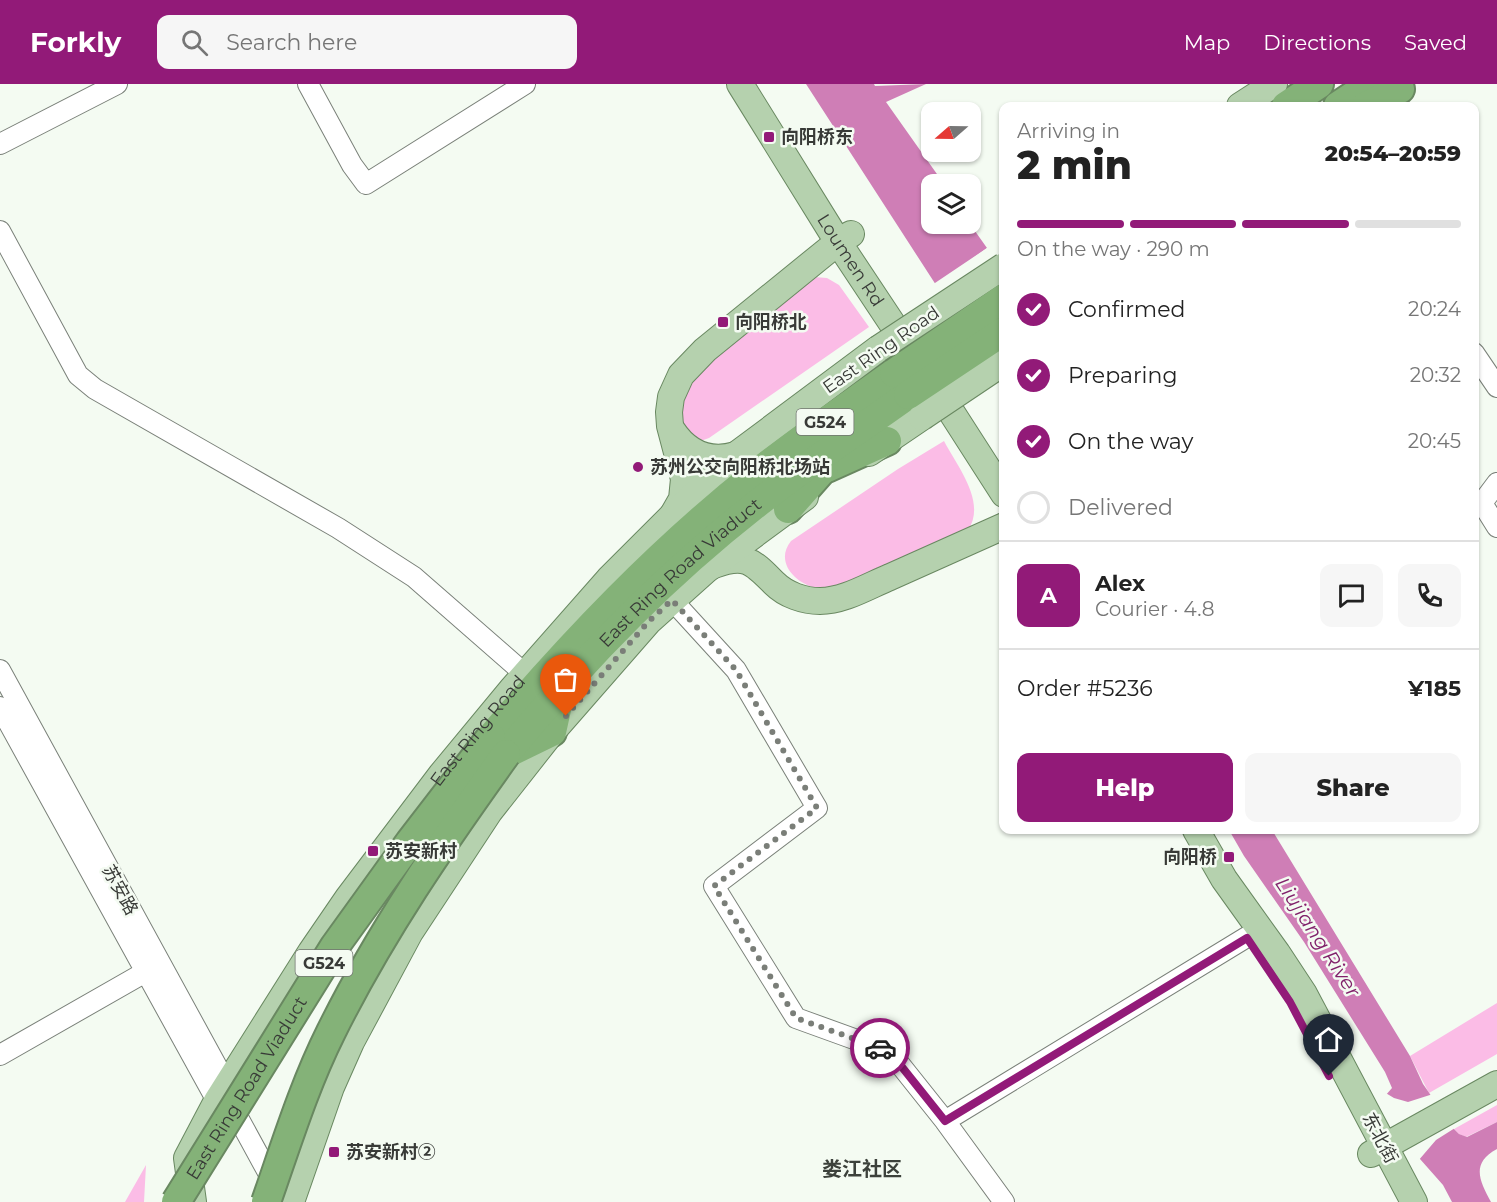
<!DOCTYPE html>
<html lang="en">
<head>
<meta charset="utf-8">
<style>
  body { margin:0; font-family:Montserrat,"Noto Sans SC",sans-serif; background:#f6f6f6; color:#222; height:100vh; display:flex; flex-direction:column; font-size:22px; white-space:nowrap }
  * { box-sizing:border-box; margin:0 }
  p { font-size:20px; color:#767676 }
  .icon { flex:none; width:33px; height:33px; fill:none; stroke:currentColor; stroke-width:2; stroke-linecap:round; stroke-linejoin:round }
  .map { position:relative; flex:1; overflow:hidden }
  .drawer { position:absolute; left:999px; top:18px; width:480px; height:732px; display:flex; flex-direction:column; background:#fff; border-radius:12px; box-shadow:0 2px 4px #0004 }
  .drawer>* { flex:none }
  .needle { width:39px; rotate:250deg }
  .controls { position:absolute; left:921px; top:18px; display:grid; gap:12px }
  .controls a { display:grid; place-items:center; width:60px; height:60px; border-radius:12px; background:#fff; box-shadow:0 2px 4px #0004; font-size:30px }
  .pin { position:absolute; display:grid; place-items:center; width:51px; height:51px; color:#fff; margin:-62px -26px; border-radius:50% 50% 50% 0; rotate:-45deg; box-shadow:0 0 6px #0007 }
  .pin .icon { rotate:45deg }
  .courier { position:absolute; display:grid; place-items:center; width:60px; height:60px; margin:-30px; border:4px solid #921a78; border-radius:50%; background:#fff; color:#222; box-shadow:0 2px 8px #0007 }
  .head em { font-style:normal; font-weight:800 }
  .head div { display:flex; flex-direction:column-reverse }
  .head { display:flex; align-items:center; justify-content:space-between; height:102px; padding:0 18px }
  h1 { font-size:39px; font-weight:800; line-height:45px }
  .bar { display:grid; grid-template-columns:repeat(4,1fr); gap:9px 6px; align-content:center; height:72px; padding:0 18px }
  .bar i { height:8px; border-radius:4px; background:#e0e0e0 }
  .bar .current { background:#921a78 }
  .bar p { grid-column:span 4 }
  .line { display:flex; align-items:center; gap:15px; padding:0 18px; border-top:2px solid #e0e0e0 }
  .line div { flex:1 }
  .round { display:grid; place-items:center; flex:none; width:63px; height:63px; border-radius:12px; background:#f6f6f6 }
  ol { padding:0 18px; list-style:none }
  li { display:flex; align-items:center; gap:18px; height:66px }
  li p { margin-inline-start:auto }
  li .icon { padding:6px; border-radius:50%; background:#921a78; color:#fff; stroke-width:4 }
  li:last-child { color:#767676 }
  li i { width:33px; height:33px; border:3px solid #e0e0e0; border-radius:50% }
  .primary-button { display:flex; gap:12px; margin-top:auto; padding:12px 18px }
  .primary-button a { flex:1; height:69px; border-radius:12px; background:#921a78; color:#fff; font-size:24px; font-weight:800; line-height:69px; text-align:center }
  .primary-button a+a { background:#f6f6f6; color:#222 }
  header { display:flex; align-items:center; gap:36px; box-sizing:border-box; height:84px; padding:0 30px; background:#921a78; color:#fff }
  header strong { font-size:28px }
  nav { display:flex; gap:33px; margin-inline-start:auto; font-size:21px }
  .search { width:420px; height:54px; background:#f6f6f6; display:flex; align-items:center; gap:15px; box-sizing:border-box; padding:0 21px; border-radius:12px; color:#767676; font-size:22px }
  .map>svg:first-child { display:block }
</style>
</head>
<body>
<header>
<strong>Forkly</strong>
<div class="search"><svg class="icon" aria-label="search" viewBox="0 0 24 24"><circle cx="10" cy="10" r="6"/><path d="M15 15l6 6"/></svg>Search here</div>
<nav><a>Map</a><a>Directions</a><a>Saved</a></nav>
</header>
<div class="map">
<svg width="1497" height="1118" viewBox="0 0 1497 1118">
  <rect width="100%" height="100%" fill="#f4fbf2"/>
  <path fill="#fbbce6" d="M 814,193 L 827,194 L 839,201 L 869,243 L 709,354 L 695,359 L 686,354 L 678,324 L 691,287 Z
    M 944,357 C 957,382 987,418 968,446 L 841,503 C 833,504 825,505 817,504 C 796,500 774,478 791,457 L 898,385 Z
    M 1497,919 L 1497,970 L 1429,1009 L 1410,972 Z
    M 1497,1021 L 1497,1038 L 1466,1053 L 1459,1050 L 1454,1045 Z
    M 146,1081 L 144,1118 L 125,1118 Z"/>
  <path fill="#cf7eb6" d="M 806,0 L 874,0 L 875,2 L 926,0 L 886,18 L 944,100 L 932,100 L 932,140 L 970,140 L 987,164 L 936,201 Z
    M 1229,746 L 1272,746 L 1410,972 L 1423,1000 L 1454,1045 L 1459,1050 L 1467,1053 L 1497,1038 L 1497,1065 C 1471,1079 1479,1096 1491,1118 L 1452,1118 L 1443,1101 L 1420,1075 L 1385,1012 L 1392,1004 L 1385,988 L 1304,858 L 1244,772 Z"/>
  <path fill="#f4fbf2" d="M 990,162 L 1004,183 L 1003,313 L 932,201 Z
    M 1384,1008 L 1394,1014 L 1408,1018 L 1433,1010 L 1455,1044 L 1436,1056 L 1418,1077 L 1383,1013 Z"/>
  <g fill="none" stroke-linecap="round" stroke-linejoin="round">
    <g stroke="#7a8079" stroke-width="22">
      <path id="minor" d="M 308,0 L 352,81 L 366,100 L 525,0
        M 0,60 L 117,0
        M 0,147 L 78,291 L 95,305 L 338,444 L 414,493 L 525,590
        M 1474,269 L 1497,303
        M 1497,399 L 1482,419 L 1497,443
        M 672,516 L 736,586 L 817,724 L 714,802 L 796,934 L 890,968 L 945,1037 L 1004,1118
        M 0,586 L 227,1001 L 235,1028 L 277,1105
        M 0,623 L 217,1017 L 228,1023
        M 0,971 L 156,882
        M 945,1037 L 1260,845"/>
    </g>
    <g stroke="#698861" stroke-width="28">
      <g id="major">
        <path id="s1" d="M 740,0 L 838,158 L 911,268"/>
        <path d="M 1240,22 L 1274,0"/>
        <path d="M 934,301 L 1004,410"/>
        <path d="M 672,346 C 687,369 709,379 736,371"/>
        <path d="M 869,369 L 922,333"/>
        <path d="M 674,429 L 682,415 L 684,395 L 670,342 L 669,328 L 671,313 L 681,291 L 705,266 L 838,158 L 851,150"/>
        <path d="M 714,481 C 746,469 753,478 774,499 C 786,511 804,517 820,517 C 844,517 868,502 890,493 C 928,476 966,459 1004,442"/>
        <path d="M 1196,746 L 1224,795 L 1277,869 L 1304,910 L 1414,1118"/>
        <path d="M 1371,1070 L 1497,1000"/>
        <path id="s2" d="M 193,1118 L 187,1074 L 217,1017 L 311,868 L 348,814 L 441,691 L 513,604 L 609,495 L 672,432 L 736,371 L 878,265"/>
        <path d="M 291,1118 L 331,1003 L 351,958 L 410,848 L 489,728 L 552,648 L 649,537 L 706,486 L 805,413"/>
      </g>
    </g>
    <g stroke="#698861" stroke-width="32">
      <g id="highway">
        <path d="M 1286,22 L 1319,0"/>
        <path d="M 1338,22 L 1371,0"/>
        <path d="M 1366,22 L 1400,5"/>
        <path d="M 827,384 L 887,357"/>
        <path d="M 788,425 L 824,384"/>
        <path d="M 491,653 C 572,558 659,466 758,388 C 802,353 848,322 894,289"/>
        <path d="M 513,667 L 552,648 L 561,607"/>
        <path id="s3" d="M 506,670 C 586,572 670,486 771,409 C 815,375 862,344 908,311"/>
      </g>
    </g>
    <use href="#minor" stroke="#fff" stroke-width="20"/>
    <use href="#major" stroke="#b5d1ae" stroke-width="26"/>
    <use href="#highway" stroke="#84b278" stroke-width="28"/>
    <g stroke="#698861" stroke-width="28" stroke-linecap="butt">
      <path id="major-bridge" d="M 878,265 L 1004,182
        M 922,333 L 1004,278"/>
    </g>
    <g stroke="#698861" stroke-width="32" stroke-linecap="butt">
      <g id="highway-bridge">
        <path d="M 894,289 L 1004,214"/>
        <path d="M 908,311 L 1004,247"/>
        <path id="s4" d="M 176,1118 L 335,862 L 410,758 L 491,653"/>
        <path d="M 266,1118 C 286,1061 304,1002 331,948 C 380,849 442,759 506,670"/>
      </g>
    </g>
    <use href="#major-bridge" stroke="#b5d1ae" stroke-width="26"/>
    <use href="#highway-bridge" stroke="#84b278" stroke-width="28"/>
  </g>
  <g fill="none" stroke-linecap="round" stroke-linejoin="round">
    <path stroke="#7a7e78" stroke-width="6" stroke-dasharray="0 10.8" d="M 566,632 L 649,537 L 672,516 L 736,586 L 817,724 L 714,802 L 796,934 L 880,964"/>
    <path stroke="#921a78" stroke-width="8" d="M 880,964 L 890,968 L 945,1037 L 1247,854 L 1290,918 L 1329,992"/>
  </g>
  <g fill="#921a78" stroke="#f4fbf2" stroke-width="2">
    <rect x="763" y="47" width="12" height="12" rx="3"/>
    <rect x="717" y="232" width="12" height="12" rx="3"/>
    <circle cx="638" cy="383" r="6"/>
    <rect x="367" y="761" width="12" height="12" rx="3"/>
    <rect x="1223" y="767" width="12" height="12" rx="3"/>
    <rect x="328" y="1062" width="12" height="12" rx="3"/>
  </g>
  <g text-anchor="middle" stroke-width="5" stroke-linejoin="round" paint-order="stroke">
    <g fill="#f4fbf2" stroke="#70746f" stroke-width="1.5">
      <rect x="796.5" y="325" width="57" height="26" rx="4.5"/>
      <rect x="295.5" y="866" width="57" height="26" rx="4.5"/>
    </g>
    <g font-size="16" font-weight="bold" fill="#383a37">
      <text x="825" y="344">G524</text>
      <text x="324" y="885">G524</text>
    </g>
    <g font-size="18" font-weight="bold" fill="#383a37" stroke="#f4fbf2" text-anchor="start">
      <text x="781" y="59">向阳桥东</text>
      <text x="735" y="244">向阳桥北</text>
      <text x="650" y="389">苏州公交向阳桥北场站</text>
      <text x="385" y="773">苏安新村</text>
      <text x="1217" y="779" text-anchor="end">向阳桥</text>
      <text x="346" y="1074">苏安新村②</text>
    </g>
    <g font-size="18" fill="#383a37" stroke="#f4fbf2">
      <text dy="6" stroke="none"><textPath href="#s1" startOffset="208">Loumen Rd</textPath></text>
      <text transform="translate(881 266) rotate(-35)" y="6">East Ring Road</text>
      <text dy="6" stroke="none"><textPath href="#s3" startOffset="252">East Ring Road Viaduct</textPath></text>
      <text dy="6" stroke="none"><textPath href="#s2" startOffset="562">East Ring Road</textPath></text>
      <text transform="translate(120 806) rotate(61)" y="6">苏安路</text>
      <text dy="6" stroke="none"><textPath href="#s4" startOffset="134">East Ring Road Viaduct</textPath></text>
      <text transform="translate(1380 1054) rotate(62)" y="6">东北街</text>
    </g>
    <g font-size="20" font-style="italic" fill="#81226b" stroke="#f4fbf2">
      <text transform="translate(1318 853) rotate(57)" y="7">Liujiang River</text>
    </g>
    <g font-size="20" font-weight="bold" fill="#3c413b" stroke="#f4fbf2">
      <text x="862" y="1092">娄江社区</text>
    </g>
  </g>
</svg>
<div class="controls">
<a><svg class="needle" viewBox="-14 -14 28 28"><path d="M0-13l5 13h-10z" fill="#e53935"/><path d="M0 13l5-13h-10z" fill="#767676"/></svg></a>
<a><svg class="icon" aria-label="layers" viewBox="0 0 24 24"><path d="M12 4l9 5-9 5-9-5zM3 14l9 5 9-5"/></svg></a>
</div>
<div class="pin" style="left:566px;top:632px;background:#ea580c"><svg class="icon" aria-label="bag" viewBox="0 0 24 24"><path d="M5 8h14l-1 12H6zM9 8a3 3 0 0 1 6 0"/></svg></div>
<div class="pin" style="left:1329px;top:992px;background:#1f2937"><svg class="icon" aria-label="home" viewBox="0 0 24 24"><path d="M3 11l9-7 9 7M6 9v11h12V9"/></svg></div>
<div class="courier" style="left:880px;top:964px"><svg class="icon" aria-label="car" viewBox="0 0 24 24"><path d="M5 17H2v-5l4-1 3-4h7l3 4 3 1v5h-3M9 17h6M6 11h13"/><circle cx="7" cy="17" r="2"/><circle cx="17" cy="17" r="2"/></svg></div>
<section class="drawer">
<div class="head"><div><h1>2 min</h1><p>Arriving in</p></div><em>20:54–20:59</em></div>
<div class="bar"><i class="current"></i><i class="current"></i><i class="current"></i><i></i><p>On the way · 290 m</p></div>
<ol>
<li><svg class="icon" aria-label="check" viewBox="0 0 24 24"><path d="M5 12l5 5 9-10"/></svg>Confirmed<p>20:24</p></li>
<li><svg class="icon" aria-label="check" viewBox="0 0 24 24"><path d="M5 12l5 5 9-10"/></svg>Preparing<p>20:32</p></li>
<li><svg class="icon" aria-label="check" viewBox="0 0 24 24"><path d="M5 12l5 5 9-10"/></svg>On the way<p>20:45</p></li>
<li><i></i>Delivered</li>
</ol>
<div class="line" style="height:108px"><b class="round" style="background:#921a78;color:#fff">A</b><div><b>Alex</b><p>Courier · 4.8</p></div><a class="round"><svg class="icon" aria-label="chat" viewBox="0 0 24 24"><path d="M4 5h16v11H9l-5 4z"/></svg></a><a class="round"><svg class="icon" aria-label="phone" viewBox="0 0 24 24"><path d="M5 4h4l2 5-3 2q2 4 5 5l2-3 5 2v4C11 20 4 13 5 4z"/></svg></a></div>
<div class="line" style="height:78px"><div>Order #5236</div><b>¥185</b></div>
<div class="primary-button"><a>Help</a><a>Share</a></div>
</section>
</div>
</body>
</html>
